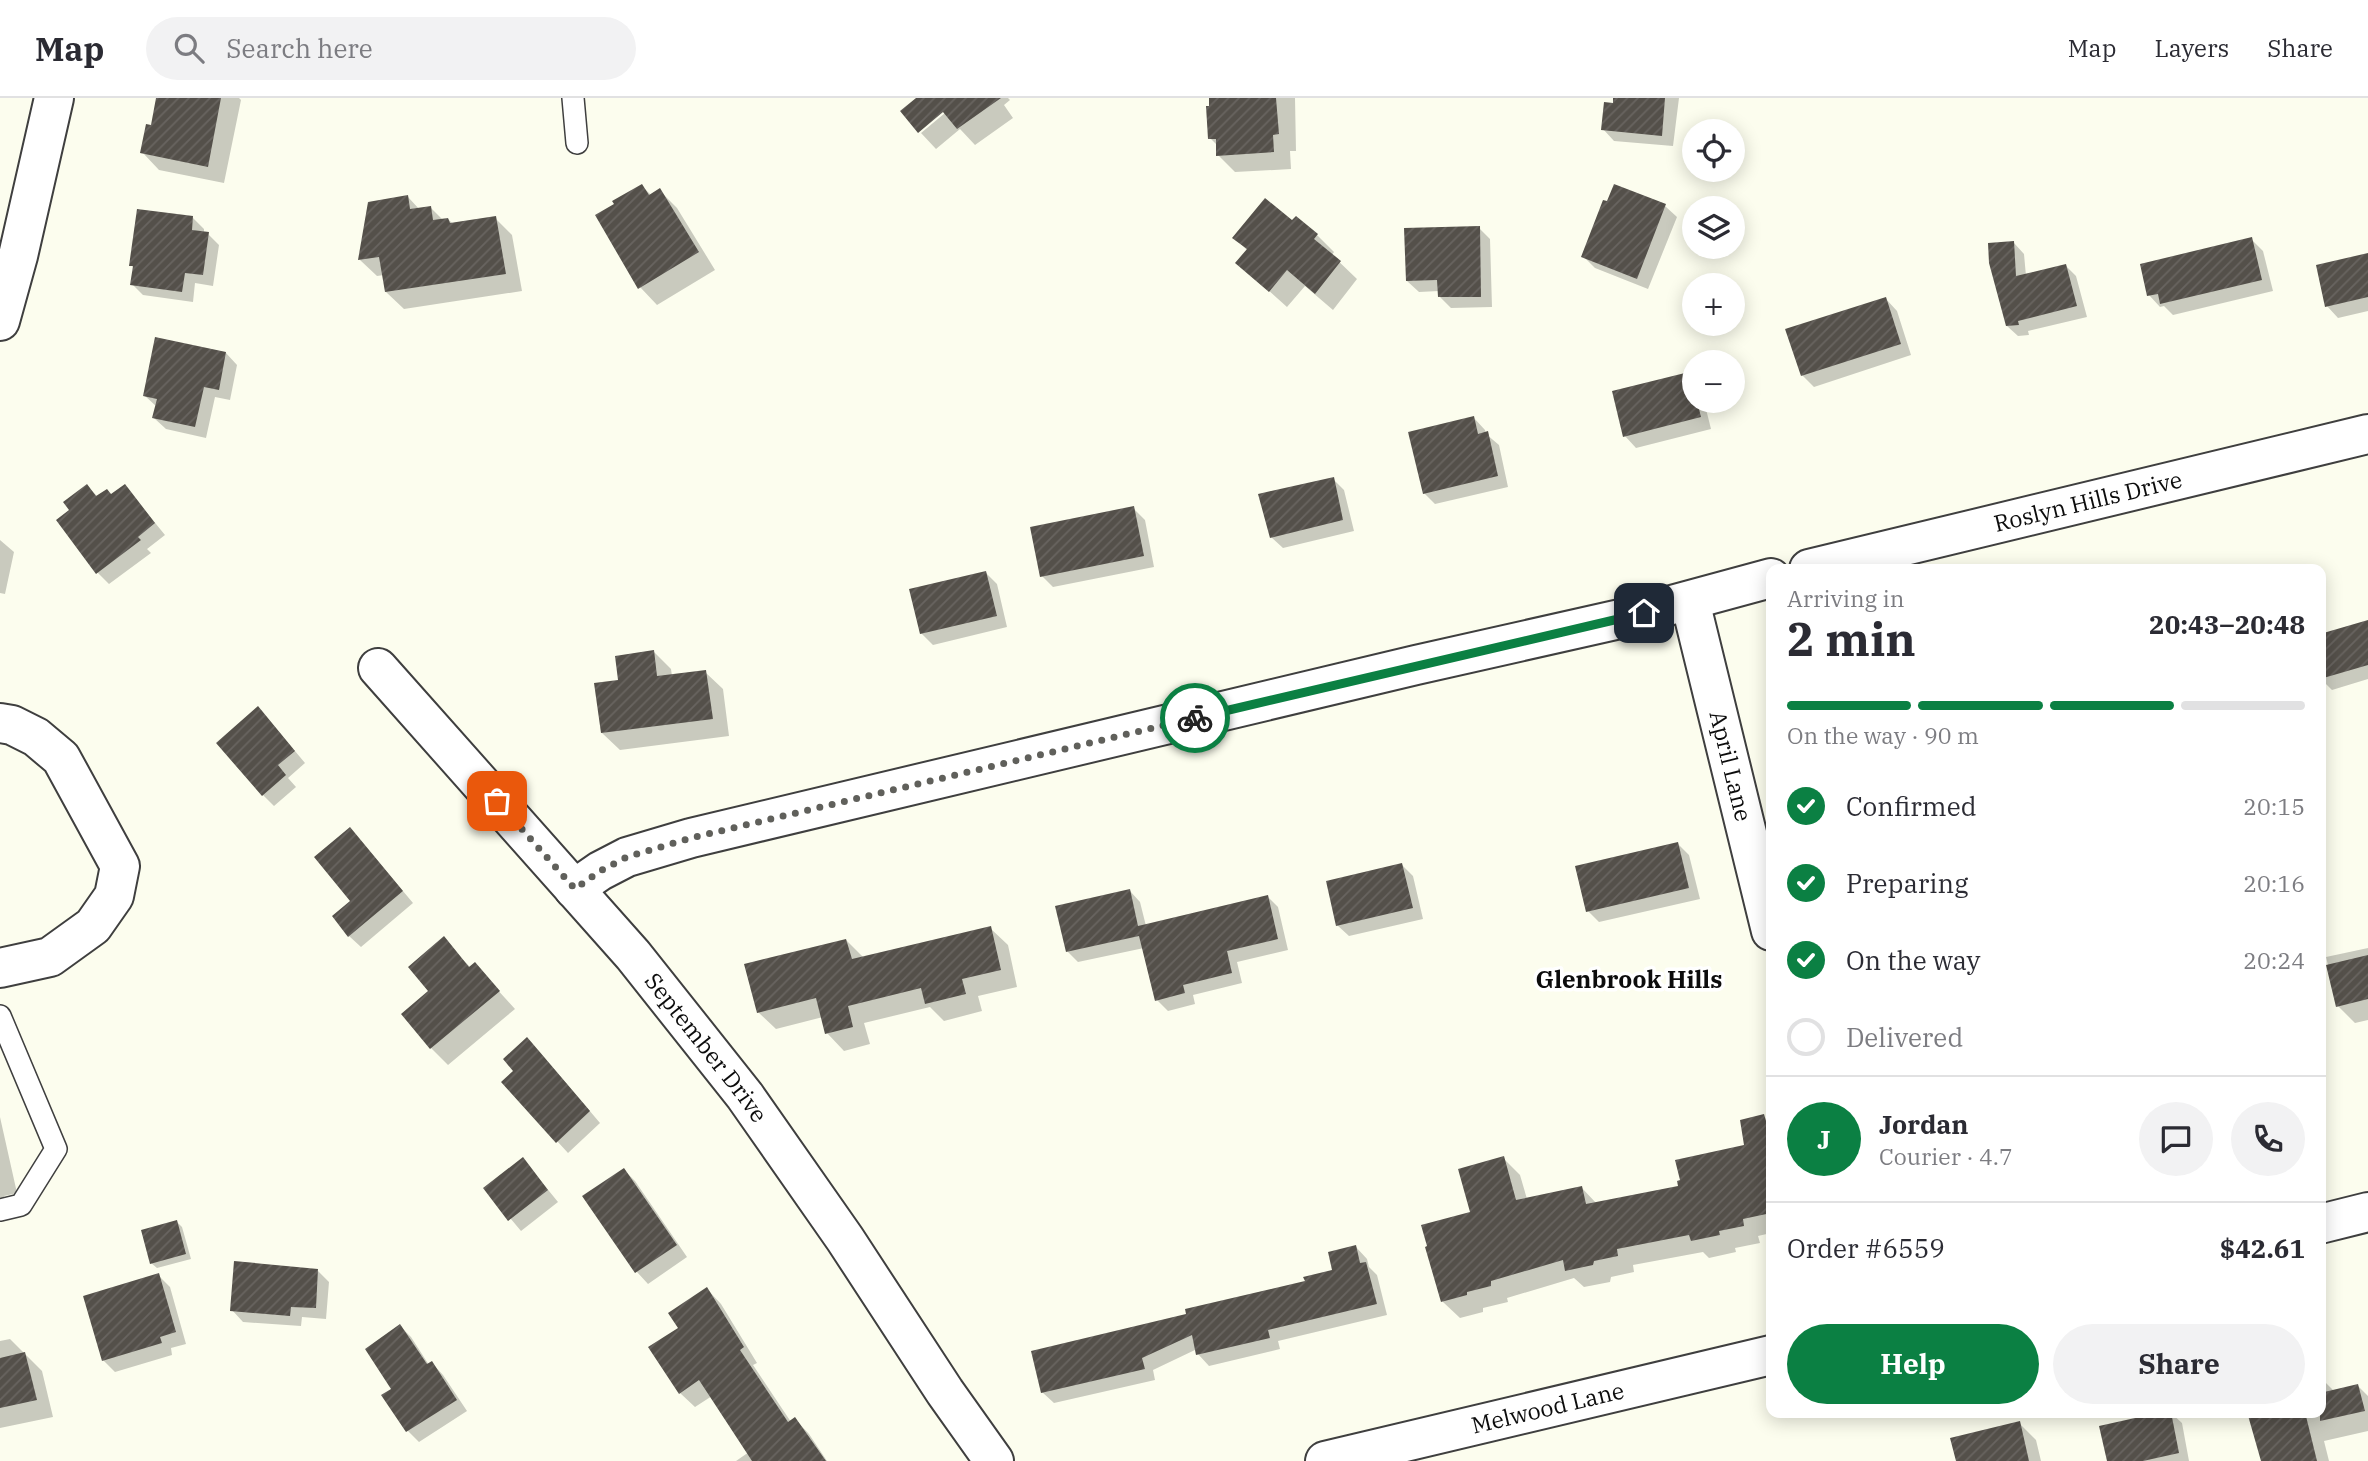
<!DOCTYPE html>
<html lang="en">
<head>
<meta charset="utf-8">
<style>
  body { margin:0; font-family:"IBM Plex Serif",serif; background:#f2f2f3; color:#2b2b33; height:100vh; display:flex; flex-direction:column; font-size:26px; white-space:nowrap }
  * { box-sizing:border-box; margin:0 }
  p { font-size:23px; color:#7c7c81 }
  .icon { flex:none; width:38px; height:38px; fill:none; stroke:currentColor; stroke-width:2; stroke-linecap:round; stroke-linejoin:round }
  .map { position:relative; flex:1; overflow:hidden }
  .drawer { position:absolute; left:1766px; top:466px; width:560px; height:854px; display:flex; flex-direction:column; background:#fff; border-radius:14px; box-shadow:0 4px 18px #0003 }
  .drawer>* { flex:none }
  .buttons { position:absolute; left:1682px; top:21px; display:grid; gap:14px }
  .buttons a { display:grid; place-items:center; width:63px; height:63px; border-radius:50%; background:#fff; box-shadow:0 4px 18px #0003; font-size:35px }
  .pin { position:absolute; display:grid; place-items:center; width:60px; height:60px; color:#fff; margin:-30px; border-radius:14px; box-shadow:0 4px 10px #0006 }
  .courier { position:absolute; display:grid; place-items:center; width:70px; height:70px; margin:-35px; border:5px solid #0b8043; border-radius:50%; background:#fff; color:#222; box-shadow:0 2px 9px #0007 }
  .head em { font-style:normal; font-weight:700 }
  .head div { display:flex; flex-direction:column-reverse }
  .head { display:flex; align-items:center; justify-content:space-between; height:119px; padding:0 21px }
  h1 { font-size:46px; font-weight:700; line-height:52px }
  .bar { display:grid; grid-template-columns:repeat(4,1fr); gap:10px 7px; align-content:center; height:84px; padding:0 21px }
  .bar i { height:9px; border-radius:5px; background:#e1e1e2 }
  .bar .selected { background:#0b8043 }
  .bar p { grid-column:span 4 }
  .line { display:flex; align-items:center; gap:18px; padding:0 21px; border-top:2px solid #e1e1e2 }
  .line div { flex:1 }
  .round { display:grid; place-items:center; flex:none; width:74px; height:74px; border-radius:37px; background:#f2f2f3 }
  ol { padding:0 21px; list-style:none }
  li { display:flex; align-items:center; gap:21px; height:77px }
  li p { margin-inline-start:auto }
  li .icon { padding:7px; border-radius:50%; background:#0b8043; color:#fff; stroke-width:4 }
  li:last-child { color:#7c7c81 }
  li i { width:38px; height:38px; border:4px solid #e1e1e2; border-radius:50% }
  .button { display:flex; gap:14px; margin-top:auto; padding:14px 21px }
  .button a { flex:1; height:80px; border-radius:42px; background:#0b8043; color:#fff; font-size:28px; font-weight:700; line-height:80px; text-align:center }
  .button a+a { background:#f2f2f3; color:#2b2b33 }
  header { display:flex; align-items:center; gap:42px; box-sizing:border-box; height:98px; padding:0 35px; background:#fff; border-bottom:2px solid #e1e1e2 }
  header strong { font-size:33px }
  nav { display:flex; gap:38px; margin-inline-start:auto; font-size:24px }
  .search { width:490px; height:63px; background:#f2f2f3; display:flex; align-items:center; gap:18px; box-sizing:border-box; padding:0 24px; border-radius:38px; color:#7c7c81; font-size:26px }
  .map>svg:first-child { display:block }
</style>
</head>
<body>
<header>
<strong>Map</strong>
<div class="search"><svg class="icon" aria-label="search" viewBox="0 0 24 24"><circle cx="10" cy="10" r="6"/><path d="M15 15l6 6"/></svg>Search here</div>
<nav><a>Map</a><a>Layers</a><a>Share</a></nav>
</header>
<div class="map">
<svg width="2368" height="1363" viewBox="0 0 2368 1363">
  <defs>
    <pattern id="building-hatch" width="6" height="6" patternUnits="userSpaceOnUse" patternTransform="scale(1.75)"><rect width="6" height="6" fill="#54504a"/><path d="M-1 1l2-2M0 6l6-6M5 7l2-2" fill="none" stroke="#686460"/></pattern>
  </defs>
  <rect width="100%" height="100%" fill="#fcfdee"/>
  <path fill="#0003" d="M 158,0 L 239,0 L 241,2 L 224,85 L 159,72 L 142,54 L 153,29 Z
    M 919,0 L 1008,0 L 1010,2 L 1004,7 L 1013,20 L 975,47 L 960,31 L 936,51 L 921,35 L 951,10 Z
    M 1211,0 L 1295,0 L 1296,53 L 1290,53 L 1291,71 L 1235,74 L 1218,57 L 1218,48 L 1210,40 Z
    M 1615,0 L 1679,0 L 1673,48 L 1614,43 L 1603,31 L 1614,7 Z
    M 642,88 L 652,98 L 660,93 L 677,110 L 715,172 L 657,207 L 640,189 Z
    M 408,99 L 420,112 L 431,110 L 443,122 L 448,121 L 453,126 L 495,120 L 512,137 L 522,193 L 404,211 L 386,194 L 384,177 L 377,178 L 360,162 Z
    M 1665,108 L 1677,119 L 1648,191 L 1595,170 L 1583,158 Z
    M 193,120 L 204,131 L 204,135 L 208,136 L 219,147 L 213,188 L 195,185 L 193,204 L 143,197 L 132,186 L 134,170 L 131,167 Z
    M 1292,124 L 1317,137 L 1334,154 L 1332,157 L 1357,181 L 1333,212 L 1305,188 L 1287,209 L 1238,165 L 1248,153 L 1235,140 Z
    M 1479,130 L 1490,141 L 1492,209 L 1451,210 L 1440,199 L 1439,193 L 1419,194 L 1407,183 Z
    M 2251,141 L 2263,153 L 2273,193 L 2173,217 L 2164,208 L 2160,209 L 2149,197 Z
    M 2014,145 L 2024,156 L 2026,178 L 2066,168 L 2076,178 L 2087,219 L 2028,233 L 2029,237 L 2018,238 L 2007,228 Z
    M 2368,157 L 2368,213 L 2338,220 L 2327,208 Z
    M 1886,201 L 1897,213 L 1911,257 L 1814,289 L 1802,277 Z
    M 226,255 L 237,267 L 230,302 L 215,299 L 206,340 L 166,331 L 154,320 L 157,309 L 144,297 Z
    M 1689,276 L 1694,281 L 1694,303 L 1704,303 L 1711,331 L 1636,350 L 1625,338 Z
    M 1474,320 L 1485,332 L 1486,336 L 1499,347 L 1508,389 L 1435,406 L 1424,395 Z
    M 1333,381 L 1344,392 L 1354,433 L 1283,450 L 1271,439 Z
    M 87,388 L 98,399 L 112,398 L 125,388 L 165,437 L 147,451 L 151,455 L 109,486 L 97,474 L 72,412 Z
    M 1133,410 L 1145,422 L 1154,469 L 1053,489 L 1042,478 Z
    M 0,442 L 14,454 L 5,496 L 0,495 Z
    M 986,475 L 997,486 L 1007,529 L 933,547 L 921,535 Z
    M 2368,524 L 2368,581 L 2332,592 L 2321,581 Z
    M 654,554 L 671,571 L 672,578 L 705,574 L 723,591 L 729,638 L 620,652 L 602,635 L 620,584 Z
    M 269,622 L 305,665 L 288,680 L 296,689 L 274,708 L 263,697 Z
    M 361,743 L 413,805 L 361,849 L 349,838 Z
    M 1678,746 L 1689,757 L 1700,801 L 1599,824 L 1588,813 Z
    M 1402,767 L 1413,778 L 1423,821 L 1349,838 L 1337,827 Z
    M 1130,793 L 1140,804 L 1146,828 L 1267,798 L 1278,809 L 1288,852 L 1237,864 L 1242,885 L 1193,897 L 1195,906 L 1168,913 L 1157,902 L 1144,850 L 1078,864 L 1067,853 Z
    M 990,830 L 1008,847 L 1017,889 L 978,898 L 982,913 L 944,923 L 930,909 L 864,925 L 870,946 L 844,953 L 827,935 L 823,919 L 776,931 L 758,914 L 846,842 L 864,860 Z
    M 443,841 L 471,870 L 475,867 L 515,911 L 448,967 L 431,950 L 430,893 Z
    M 2368,850 L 2368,922 L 2355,925 L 2338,908 L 2326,859 Z
    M 538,952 L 600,1025 L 568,1055 L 557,1043 L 516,973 Z
    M 0,1019 L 17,1095 L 4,1098 L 9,1121 L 0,1123 Z
    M 1771,1048 L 1771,1135 L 1758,1138 L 1760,1145 L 1735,1150 L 1736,1154 L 1709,1160 L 1703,1154 L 1633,1167 L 1634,1174 L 1611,1179 L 1610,1184 L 1584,1189 L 1574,1180 L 1507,1200 L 1508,1204 L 1483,1210 L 1483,1214 L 1460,1220 L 1443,1204 L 1472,1115 L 1503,1060 L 1520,1077 L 1527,1101 L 1581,1089 L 1597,1106 L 1680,1089 Z
    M 523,1061 L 558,1104 L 521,1133 L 485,1090 Z
    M 624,1072 L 635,1083 L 687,1159 L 648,1186 L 637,1174 L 584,1099 Z
    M 177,1124 L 182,1129 L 191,1161 L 157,1170 L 151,1165 Z
    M 1356,1149 L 1367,1161 L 1369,1169 L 1377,1177 L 1387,1217 L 1278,1243 L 1280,1251 L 1209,1268 L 1198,1256 L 1197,1251 L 1153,1272 L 1155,1282 L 1054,1305 L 1042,1294 L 1189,1217 L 1307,1185 L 1334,1173 Z
    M 318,1173 L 329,1184 L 326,1221 L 302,1219 L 301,1228 L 243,1224 L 232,1212 Z
    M 158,1177 L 170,1189 L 186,1246 L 171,1250 L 172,1257 L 115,1274 L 103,1262 Z
    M 707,1191 L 721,1206 L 757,1265 L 753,1267 L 791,1324 L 795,1321 L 809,1336 L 827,1363 L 736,1363 L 749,1354 L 712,1298 L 695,1309 L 680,1295 L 680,1230 Z
    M 400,1228 L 411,1239 L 429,1267 L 432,1265 L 443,1277 L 467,1313 L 419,1344 L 408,1333 L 393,1291 Z
    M 10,1241 L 42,1273 L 53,1319 L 0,1330 L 0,1243 Z
    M 2320,1279 L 2334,1293 L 2357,1287 L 2368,1298 L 2368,1333 L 2324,1343 L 2329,1363 L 2262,1363 L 2249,1314 L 2320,1314 Z
    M 2170,1314 L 2182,1325 L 2189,1363 L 2108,1363 Z
    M 2019,1325 L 2036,1342 L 2041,1363 L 1957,1363 Z"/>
  <path fill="url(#building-hatch)" d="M 156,0 L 221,0 L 208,69 L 140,55 L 146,26 L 151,27 Z
    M 916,0 L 1001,0 L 957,31 L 943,14 L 918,35 L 900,13 Z
    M 1209,0 L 1276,0 L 1279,36 L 1273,37 L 1274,54 L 1216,58 L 1216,41 L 1208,41 L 1206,8 L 1209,8 Z
    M 1613,0 L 1665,0 L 1662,38 L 1601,32 L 1604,4 L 1613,5 Z
    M 642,86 L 649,97 L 660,90 L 699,154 L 638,191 L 595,117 L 614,106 L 612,103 Z
    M 1614,86 L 1666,106 L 1637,181 L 1581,159 L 1603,102 L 1607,103 Z
    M 408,97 L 410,111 L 431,108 L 433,122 L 448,120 L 450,125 L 496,118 L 506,176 L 385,194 L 379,159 L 358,162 L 368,104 Z
    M 1265,100 L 1292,122 L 1296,118 L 1318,136 L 1314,141 L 1341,163 L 1315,196 L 1287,172 L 1269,194 L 1235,165 L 1247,151 L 1232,140 Z
    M 137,111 L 193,118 L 192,132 L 209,134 L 203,177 L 185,175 L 182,194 L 130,187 L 133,168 L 129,168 Z
    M 1480,128 L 1481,199 L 1438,199 L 1437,182 L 1406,183 L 1404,130 Z
    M 2252,139 L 2262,182 L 2160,206 L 2158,196 L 2147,198 L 2140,166 Z
    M 2014,143 L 2016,178 L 2066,166 L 2077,208 L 2018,223 L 2019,227 L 2006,228 L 1989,165 L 1988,145 Z
    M 2368,155 L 2368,199 L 2325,209 L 2316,167 Z
    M 1886,199 L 1901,246 L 1801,278 L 1785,231 Z
    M 155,239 L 226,254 L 219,292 L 204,289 L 195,329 L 152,320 L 157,301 L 143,298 Z
    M 1689,274 L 1694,303 L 1697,303 L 1701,319 L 1623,339 L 1612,293 Z
    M 1474,318 L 1478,336 L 1488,333 L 1498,378 L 1423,396 L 1408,334 Z
    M 1334,379 L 1343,422 L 1270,440 L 1258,396 Z
    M 87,386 L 96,398 L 107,391 L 111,396 L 125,386 L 155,425 L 138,439 L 141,442 L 96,476 L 56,422 L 69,412 L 63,404 Z
    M 1134,408 L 1144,458 L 1040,479 L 1030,429 Z
    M 986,473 L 997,518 L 920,536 L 909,491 Z
    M 2368,522 L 2368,567 L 2320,581 L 2320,536 Z
    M 654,552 L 657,578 L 706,572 L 713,621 L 601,635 L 594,585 L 618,582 L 615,558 Z
    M 258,608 L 295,653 L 278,667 L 286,677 L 262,698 L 216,645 Z
    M 350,729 L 403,793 L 348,839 L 332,818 L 350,803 L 314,759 Z
    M 1678,744 L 1689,790 L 1586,814 L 1575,768 Z
    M 1402,765 L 1413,810 L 1336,828 L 1326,783 Z
    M 1130,791 L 1138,828 L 1268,797 L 1278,841 L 1227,853 L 1232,875 L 1183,887 L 1185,895 L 1155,903 L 1139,838 L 1066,854 L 1055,808 Z
    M 991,828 L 1001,872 L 962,881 L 966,896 L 925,906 L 921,890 L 848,908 L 853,929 L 825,936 L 816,900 L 757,915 L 744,866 L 846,841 L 852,861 Z
    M 444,838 L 469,869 L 475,864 L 500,893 L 430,951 L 401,916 L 428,893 L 408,869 Z
    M 2368,857 L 2368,901 L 2336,909 L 2326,867 Z
    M 527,939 L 590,1013 L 556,1045 L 501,984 L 513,973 L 503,961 Z
    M 1764,1016 L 1771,1040 L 1771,1115 L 1743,1121 L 1744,1128 L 1719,1133 L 1720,1137 L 1691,1143 L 1689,1137 L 1617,1151 L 1618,1158 L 1594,1163 L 1593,1167 L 1565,1173 L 1563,1162 L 1491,1183 L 1491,1188 L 1467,1194 L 1467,1197 L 1441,1204 L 1425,1149 L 1427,1148 L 1421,1127 L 1470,1114 L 1458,1071 L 1504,1058 L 1516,1102 L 1582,1088 L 1586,1106 L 1678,1088 L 1677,1083 L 1680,1082 L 1675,1062 L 1744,1047 L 1740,1022 Z
    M 523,1059 L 548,1092 L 508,1123 L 483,1090 Z
    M 624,1070 L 677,1147 L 635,1175 L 582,1098 Z
    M 177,1122 L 186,1156 L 150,1166 L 141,1132 Z
    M 1356,1147 L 1360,1165 L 1366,1164 L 1377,1206 L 1268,1232 L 1270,1240 L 1196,1257 L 1192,1237 L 1142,1260 L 1145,1271 L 1041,1295 L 1031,1253 L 1186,1216 L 1185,1211 L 1305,1183 L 1303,1179 L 1332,1172 L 1328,1154 Z
    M 234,1163 L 318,1171 L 316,1210 L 291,1209 L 290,1218 L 230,1213 Z
    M 159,1175 L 176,1234 L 160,1239 L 162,1245 L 102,1263 L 83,1198 Z
    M 707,1189 L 744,1249 L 740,1252 L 788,1324 L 795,1319 L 826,1363 L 752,1363 L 699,1282 L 679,1296 L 648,1249 L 678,1230 L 668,1215 Z
    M 400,1226 L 427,1266 L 432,1263 L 457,1302 L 406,1334 L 381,1297 L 391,1291 L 365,1251 Z
    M 25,1254 L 37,1302 L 0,1310 L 0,1260 Z
    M 2358,1286 L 2365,1313 L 2320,1323 L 2320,1295 Z
    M 2162,1314 L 2171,1314 L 2179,1355 L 2143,1363 L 2107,1363 L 2099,1328 Z
    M 2247,1314 L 2305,1314 L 2317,1363 L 2261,1363 Z
    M 2020,1323 L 2029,1363 L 1956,1363 L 1950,1340 Z"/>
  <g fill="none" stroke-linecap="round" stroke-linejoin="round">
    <g stroke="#3f3f3f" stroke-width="24">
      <path id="lane" d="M 573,0 L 577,45
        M 0,918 L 56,1051 L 21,1107 L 0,1112"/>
    </g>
    <g stroke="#3f3f3f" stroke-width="42">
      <g id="street">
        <path d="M 0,223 L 18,158 L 54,0"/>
        <path id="s1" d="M 1809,471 L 2368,336"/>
        <path id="s2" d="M 1690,503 L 1771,833"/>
        <path id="s3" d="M 378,570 L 633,857 L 745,998 L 845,1141 L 945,1294 L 994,1363"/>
        <path d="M 0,625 L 12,627 L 36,639 L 61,660 L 120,768 L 114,798 L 93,828 L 50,859 L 0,870"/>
        <path d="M 574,791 L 600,773 L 627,759 L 691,740 L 1416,567 L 1620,521 L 1771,480"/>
        <path d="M 2320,1126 L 2368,1114"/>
        <path id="s4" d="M 1325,1363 L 1771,1257"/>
      </g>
    </g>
    <use href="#lane" stroke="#fff" stroke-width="21"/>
    <use href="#street" stroke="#fff" stroke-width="38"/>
  </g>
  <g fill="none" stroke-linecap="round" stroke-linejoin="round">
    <path stroke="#60605b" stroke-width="7" stroke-dasharray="0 12.6" d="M 497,703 L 575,791 L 600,773 L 627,759 L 691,740 L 1195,620"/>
    <path stroke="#0b8043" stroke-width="9" d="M 1195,620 L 1644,515"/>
  </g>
  <g text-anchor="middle" stroke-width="7" stroke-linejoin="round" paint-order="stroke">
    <g font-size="23" fill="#0c0c0c" stroke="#fff">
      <text dy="8" stroke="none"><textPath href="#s1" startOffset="287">Roslyn Hills Drive</textPath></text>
      <text dy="8" stroke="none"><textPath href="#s2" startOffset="170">April Lane</textPath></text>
      <text dy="8" stroke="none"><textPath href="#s3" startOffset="502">September Drive</textPath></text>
      <text dy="8" stroke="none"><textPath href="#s4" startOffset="229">Melwood Lane</textPath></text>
    </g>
    <g font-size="24" font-weight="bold" fill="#0c0c0c" stroke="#fff">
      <text x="1629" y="890">Glenbrook Hills</text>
    </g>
  </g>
</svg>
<div class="buttons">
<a><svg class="icon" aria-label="locate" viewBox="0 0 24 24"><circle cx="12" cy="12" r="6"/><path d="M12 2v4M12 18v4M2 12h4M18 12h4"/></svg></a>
<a><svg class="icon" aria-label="layers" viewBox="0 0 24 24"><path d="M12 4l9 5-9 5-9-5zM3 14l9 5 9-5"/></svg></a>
<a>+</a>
<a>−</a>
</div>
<div class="pin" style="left:497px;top:703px;background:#ea580c"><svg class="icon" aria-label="bag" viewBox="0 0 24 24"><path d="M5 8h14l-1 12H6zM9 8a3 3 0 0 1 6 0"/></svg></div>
<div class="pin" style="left:1644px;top:515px;background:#1f2937"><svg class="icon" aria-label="home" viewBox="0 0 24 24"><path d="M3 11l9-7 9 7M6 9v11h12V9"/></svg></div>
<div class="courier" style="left:1195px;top:620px"><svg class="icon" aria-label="bike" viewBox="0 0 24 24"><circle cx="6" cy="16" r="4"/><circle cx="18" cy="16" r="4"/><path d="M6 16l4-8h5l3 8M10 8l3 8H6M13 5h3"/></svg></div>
<section class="drawer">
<div class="head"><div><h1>2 min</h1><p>Arriving in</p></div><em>20:43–20:48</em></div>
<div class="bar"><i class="selected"></i><i class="selected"></i><i class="selected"></i><i></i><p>On the way · 90 m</p></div>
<ol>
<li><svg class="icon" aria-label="check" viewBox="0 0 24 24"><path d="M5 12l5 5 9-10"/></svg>Confirmed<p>20:15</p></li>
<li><svg class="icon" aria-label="check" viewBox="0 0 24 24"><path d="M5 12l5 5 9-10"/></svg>Preparing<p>20:16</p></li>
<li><svg class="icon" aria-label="check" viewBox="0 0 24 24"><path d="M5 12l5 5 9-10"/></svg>On the way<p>20:24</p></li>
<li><i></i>Delivered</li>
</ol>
<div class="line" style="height:126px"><b class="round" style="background:#0b8043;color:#fff">J</b><div><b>Jordan</b><p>Courier · 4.7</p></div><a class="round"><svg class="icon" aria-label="chat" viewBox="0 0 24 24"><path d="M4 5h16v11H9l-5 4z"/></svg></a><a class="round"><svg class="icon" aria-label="phone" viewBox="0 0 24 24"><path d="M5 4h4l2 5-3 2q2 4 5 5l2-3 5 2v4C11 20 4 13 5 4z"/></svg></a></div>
<div class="line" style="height:91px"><div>Order #6559</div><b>$42.61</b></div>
<div class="button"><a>Help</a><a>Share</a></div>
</section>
</div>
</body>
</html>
